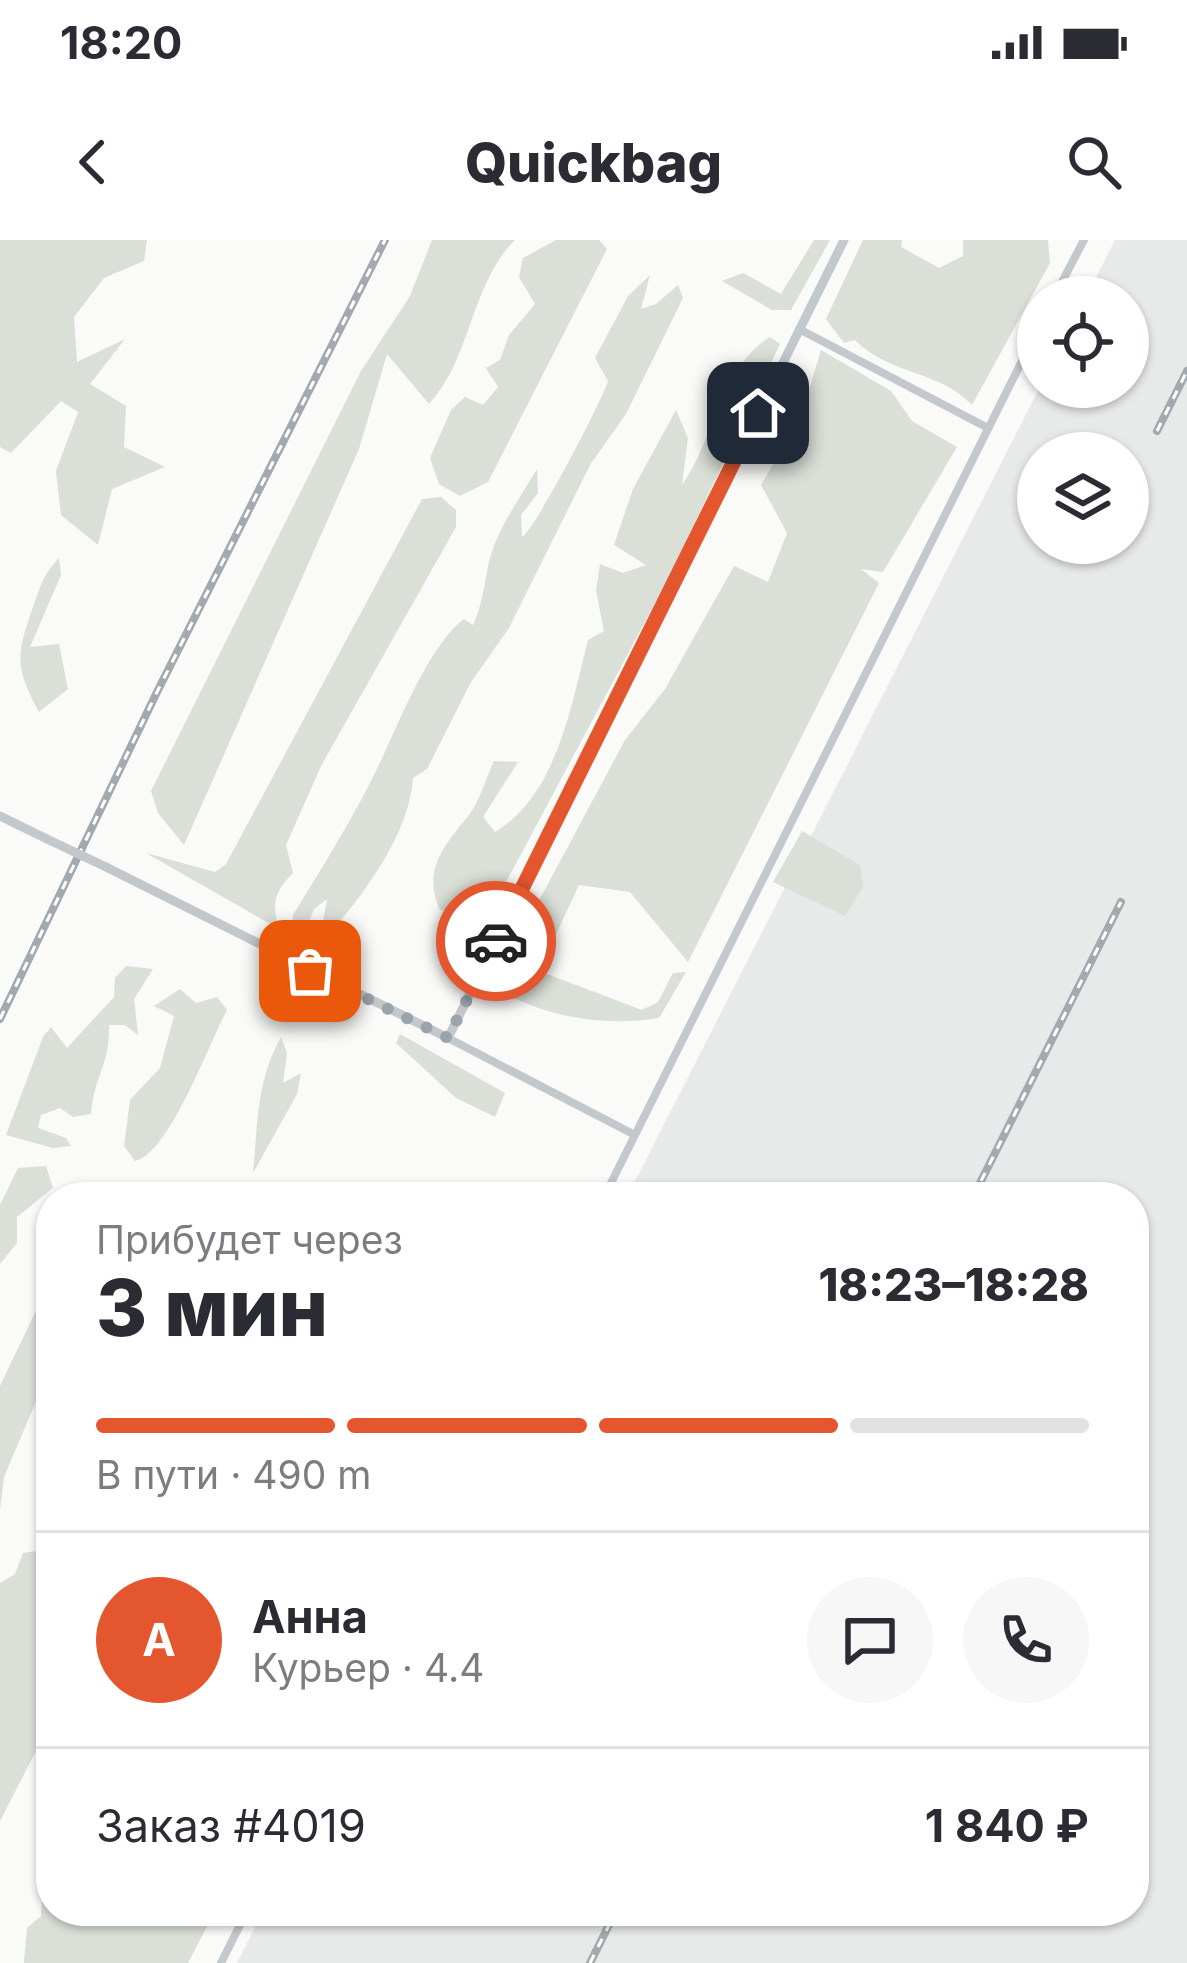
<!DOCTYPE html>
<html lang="ru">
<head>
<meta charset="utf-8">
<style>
  body { margin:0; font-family:Inter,sans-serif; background:#f7f7f7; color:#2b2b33; height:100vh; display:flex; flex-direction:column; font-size:45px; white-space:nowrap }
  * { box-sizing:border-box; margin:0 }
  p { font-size:39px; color:#7c7c81 }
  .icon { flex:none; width:66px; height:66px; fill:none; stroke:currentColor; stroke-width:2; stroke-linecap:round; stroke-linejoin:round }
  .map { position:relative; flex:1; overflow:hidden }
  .panel { position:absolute; left:36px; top:942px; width:1113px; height:744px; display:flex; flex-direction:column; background:#fff; border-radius:48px; box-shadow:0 3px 9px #0004 }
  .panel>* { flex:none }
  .fabs { position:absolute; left:1017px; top:36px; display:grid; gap:24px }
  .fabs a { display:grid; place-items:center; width:132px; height:132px; border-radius:50%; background:#fff; box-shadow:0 3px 9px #0004; font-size:60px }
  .pin { position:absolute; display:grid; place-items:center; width:102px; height:102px; color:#fff; margin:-51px; border-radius:24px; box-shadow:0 6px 18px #0006 }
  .courier { position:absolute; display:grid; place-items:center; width:120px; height:120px; margin:-60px; border:9px solid #e4572e; border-radius:50%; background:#fff; color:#222; box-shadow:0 3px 15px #0007 }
  .head em { font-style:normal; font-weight:800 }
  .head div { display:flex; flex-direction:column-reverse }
  .head { display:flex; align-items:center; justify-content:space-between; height:204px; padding:0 60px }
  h1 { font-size:78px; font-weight:800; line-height:90px }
  .bar { display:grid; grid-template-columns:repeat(4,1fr); gap:18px 12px; align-content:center; height:144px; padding:0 60px }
  .bar i { height:15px; border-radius:9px; background:#e1e1e2 }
  .bar .active { background:#e4572e }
  .bar p { grid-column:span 4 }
  .line { display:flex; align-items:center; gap:30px; padding:0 60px; border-top:3px solid #e1e1e2 }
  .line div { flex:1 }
  .round { display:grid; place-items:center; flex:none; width:126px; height:126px; border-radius:63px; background:#f7f7f7 }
  .status { display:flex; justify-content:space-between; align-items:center; height:84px; padding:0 60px; background:#fff; direction:ltr }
  .status svg { height:33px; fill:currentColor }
  header { display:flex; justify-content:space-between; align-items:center; height:156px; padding:0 60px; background:#fff; font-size:54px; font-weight:800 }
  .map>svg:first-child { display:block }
</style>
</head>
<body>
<div class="status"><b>18:20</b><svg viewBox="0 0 49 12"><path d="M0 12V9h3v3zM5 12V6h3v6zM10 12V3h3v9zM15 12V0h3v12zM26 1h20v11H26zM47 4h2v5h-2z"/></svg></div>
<header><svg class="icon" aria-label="back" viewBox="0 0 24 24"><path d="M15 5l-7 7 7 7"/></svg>Quickbag<svg class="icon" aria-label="search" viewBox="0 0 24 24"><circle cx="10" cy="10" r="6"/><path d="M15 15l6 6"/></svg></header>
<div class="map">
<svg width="1187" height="1723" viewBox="0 0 1187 1723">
  <rect width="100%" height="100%" fill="#fafaf8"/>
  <path fill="#e8e9e9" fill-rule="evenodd" d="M 1115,0 L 1187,0 L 1187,1723 L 237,1723 L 263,1671 L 1134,1671 L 1134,957 L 627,957 L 1040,147 L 1128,147 L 1128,57 L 1086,57 ZM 1038,213 L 1128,213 L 1128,303 L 1038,303 Z"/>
  <path fill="#dadfd7" d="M 0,0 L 147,0 L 144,21 L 104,38 L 74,77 L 77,122 L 125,99 L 90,144 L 126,166 L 124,207 L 165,227 L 112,249 L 98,305 L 61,275 L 56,231 L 78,172 L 61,161 L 11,213 L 0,207 Z
    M 432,0 L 515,0 C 470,45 472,117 429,164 L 387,114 L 359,209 L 184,605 L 158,573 L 151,551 L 361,131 L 410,56 Z
    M 556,0 L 599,0 L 607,9 L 488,242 L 460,256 L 439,244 L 430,218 L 451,170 L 465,157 L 483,165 L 498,147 L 486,128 L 500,120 L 509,95 L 535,64 L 519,37 L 523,18 Z
    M 814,0 L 830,0 L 791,70 L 772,70 L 722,41 L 743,33 L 781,54 Z
    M 863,0 L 902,0 L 901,7 L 939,28 L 963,16 L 963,0 L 1048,0 L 1050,23 L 972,165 C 939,130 889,135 855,100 L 844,103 L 826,79 Z
    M 650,35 L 641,69 L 656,64 L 678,45 L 683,58 L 626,174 L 590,225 L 509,388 L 471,442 L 427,529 L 413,538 C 410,590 368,649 334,688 L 323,682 L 327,659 L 314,669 L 307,688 L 322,707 L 340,701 L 356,705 L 350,714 L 291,694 L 293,675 C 326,621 363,563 388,505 C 405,468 433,402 464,379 L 473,385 C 483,363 484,345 489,322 C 497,289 520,258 537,229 L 538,253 L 521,275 L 522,297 C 536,288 601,163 608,141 L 595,118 L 628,56 Z
    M 770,97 L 780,104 L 670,335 L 488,676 L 440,670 C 422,629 444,606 469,575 C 480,560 486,538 494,521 L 518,522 L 483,577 L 495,592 C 557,555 571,466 588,400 L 604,391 L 596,351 L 600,324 L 623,333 L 646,325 L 614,305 L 633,249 L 676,170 L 688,198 L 682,245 C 716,197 718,130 770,97 Z
    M 821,110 L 891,151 L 912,181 L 957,207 L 883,332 L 861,329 L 879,343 L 688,722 L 630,652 L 579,645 L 545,718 L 519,698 L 625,500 L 665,449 L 734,326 L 768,342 L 787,293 L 761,245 L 801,177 Z
    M 441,257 L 456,270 L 456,287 L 321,526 L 286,605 L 293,633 C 275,651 271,663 279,689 L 146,613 L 215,632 L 226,624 L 422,259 Z
    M 59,318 L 61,335 L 30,407 L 59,404 L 68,449 L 39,472 C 15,427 16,416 32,370 C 40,348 42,336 59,318 Z
    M 802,591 L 860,625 L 863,647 L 845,676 L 773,642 Z
    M 510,720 L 642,770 L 658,762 L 673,733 L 686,732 L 659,778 C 604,787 541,777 494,747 Z
    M 126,726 L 153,729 L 134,759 L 138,795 L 125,785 L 109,785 C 110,827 94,835 91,874 L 73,877 L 60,868 L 41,875 L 38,888 L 66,898 L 71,906 L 53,908 L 6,895 L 43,797 L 51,787 L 67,808 L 114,757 L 115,738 Z
    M 180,749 L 196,763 L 217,757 L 227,770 C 209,803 169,914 135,921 L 124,906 L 130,860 L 160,828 L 174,776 L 154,766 Z
    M 400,794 L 505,853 L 495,877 L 456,858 L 396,803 Z
    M 281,797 L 287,813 L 283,843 L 301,833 L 297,854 L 253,933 C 258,884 256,842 281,797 Z
    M 46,926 L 53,948 L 17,977 L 17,1003 L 0,1024 L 0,965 L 18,928 Z
    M 51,1039 L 51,1126 L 4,1237 L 0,1270 L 0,1146 Z
    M 43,1310 L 51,1324 L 51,1427 L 44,1437 L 51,1441 L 51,1482 L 0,1581 L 0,1343 L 15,1334 L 23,1313 Z
    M 51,1634 L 51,1671 L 215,1671 L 188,1723 L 24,1723 L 27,1688 L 41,1676 L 43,1647 Z"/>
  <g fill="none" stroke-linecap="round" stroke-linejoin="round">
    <path stroke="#c3c8cc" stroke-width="8" d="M 1054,57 L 1084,0
      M 799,89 L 988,188
      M 448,798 L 635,895
      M 604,957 L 1038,89
      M 221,1723 L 247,1671"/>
    <path stroke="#c3c8cc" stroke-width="9" d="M 0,576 L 47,599
      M 106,627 L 448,798 L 844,0"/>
    <g stroke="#a2aab0" stroke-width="8">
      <path id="rail" d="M 1157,191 L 1187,131
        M 0,779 L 157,452 L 385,0
        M 973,957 L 1121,662
        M 590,1723 L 616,1671"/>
    </g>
    <use href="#rail" stroke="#fff" stroke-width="3" stroke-dasharray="9" stroke-linecap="butt"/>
    <path stroke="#c3c8cc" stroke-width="9" d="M 47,599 L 106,627"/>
  </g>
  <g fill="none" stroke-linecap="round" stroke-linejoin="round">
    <path stroke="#99a4ac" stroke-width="12" stroke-dasharray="0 21.6" d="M 310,731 L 448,798 L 496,701"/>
    <path stroke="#e4572e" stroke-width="15" d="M 496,701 L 758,173"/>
  </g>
</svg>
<div class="fabs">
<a><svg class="icon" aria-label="locate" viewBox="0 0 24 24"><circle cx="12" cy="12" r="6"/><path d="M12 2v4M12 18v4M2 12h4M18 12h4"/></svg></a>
<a><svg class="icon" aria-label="layers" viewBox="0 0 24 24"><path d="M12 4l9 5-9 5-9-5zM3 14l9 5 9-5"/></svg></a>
</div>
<div class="pin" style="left:310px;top:731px;background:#ea580c"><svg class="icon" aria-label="bag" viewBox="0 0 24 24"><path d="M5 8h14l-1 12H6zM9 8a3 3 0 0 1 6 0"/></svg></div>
<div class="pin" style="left:758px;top:173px;background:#1f2937"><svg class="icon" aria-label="home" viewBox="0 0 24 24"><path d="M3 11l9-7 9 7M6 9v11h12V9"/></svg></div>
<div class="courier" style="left:496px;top:701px"><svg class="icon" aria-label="car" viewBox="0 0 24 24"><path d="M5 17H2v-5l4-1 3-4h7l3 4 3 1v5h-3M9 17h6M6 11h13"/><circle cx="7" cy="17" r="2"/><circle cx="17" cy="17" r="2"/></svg></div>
<section class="panel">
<div class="head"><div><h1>3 мин</h1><p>Прибудет через</p></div><em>18:23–18:28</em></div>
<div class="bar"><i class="active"></i><i class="active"></i><i class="active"></i><i></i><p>В пути · 490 m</p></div>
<div class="line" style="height:216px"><b class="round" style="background:#e4572e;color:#fff">А</b><div><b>Анна</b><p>Курьер · 4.4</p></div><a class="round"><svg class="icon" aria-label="chat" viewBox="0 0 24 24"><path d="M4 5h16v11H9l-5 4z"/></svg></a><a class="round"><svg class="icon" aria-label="phone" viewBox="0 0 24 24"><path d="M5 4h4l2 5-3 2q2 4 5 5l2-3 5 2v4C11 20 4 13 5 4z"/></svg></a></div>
<div class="line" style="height:156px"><div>Заказ #4019</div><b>1 840 ₽</b></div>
</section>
</div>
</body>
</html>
